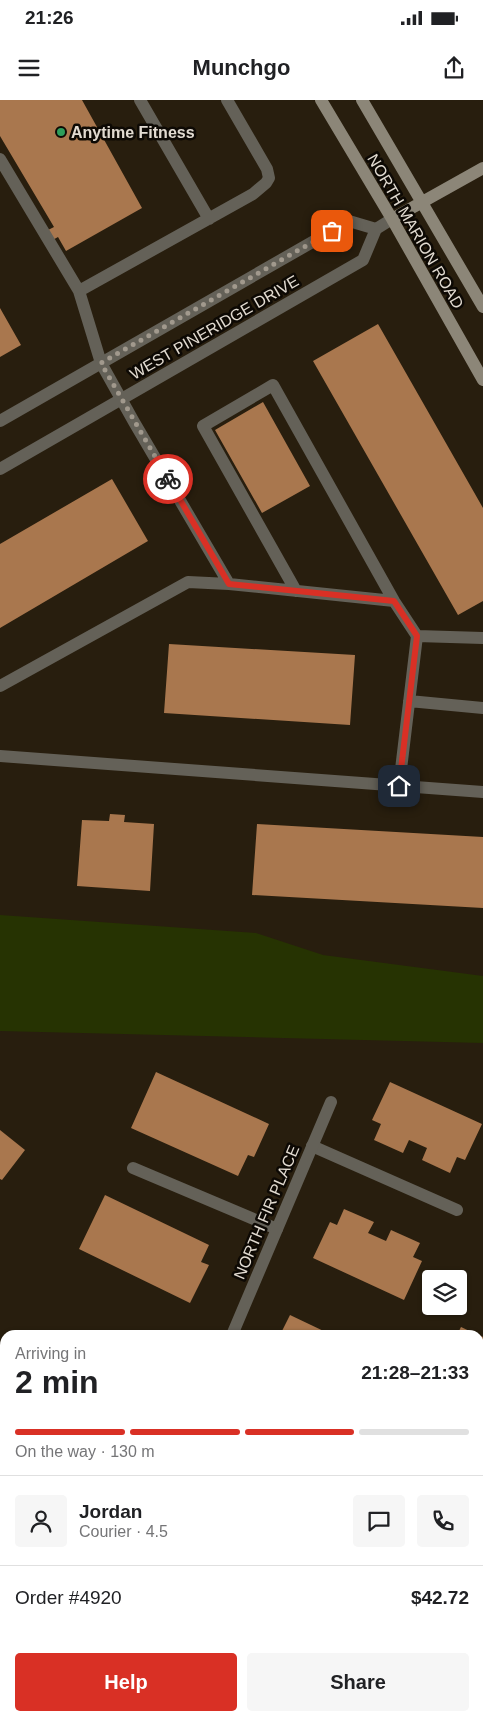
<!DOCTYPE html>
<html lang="en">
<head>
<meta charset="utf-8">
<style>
  body { margin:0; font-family:Arial,sans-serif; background:#f6f6f6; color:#202124; height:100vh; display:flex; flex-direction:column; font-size:19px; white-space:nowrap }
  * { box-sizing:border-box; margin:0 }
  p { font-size:16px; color:#757577 }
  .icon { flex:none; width:28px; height:28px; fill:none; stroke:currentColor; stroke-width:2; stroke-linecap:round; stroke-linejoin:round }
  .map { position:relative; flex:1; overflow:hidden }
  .panel { position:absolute; left:0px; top:1230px; width:484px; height:391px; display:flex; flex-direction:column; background:#fff; border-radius:15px 15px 0 0; box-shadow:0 1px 4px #0004 }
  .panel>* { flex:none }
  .tools { position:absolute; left:422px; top:1170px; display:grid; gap:10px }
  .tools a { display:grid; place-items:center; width:45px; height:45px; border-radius:5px; background:#fff; box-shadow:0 1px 4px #0004; font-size:25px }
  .pin { position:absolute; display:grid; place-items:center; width:42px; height:42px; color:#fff; margin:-21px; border-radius:10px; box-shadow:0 2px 8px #0006 }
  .courier { position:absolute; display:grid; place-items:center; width:50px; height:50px; margin:-25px; border:4px solid #d93025; border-radius:50%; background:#fff; color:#222; box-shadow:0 1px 6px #0007 }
  .overview em { font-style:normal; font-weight:600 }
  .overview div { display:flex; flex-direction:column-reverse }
  .overview { display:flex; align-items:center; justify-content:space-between; height:85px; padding:0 15px }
  h1 { font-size:32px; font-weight:600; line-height:38px }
  .bar { display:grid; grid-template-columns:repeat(4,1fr); gap:8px 5px; align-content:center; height:60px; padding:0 15px }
  .bar i { height:6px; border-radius:4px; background:#e0e0e0 }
  .bar .current { background:#d93025 }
  .bar p { grid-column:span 4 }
  .line { display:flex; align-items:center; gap:12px; padding:0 15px; border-top:1px solid #e0e0e0 }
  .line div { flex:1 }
  .round { display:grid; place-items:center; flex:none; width:52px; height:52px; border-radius:5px; background:#f6f6f6 }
  .action { display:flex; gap:10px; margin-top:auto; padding:10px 15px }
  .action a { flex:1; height:58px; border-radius:5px; background:#d93025; color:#fff; font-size:20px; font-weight:600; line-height:58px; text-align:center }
  .action a+a { background:#f6f6f6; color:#202124 }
  .status { display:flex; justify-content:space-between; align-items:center; height:35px; padding:0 25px; background:#fff; direction:ltr }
  .status svg { height:14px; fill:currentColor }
  header { display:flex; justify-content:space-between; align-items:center; height:65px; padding:0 15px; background:#fff; font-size:22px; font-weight:600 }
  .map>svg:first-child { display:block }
</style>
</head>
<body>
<div class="status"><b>21:26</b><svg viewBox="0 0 49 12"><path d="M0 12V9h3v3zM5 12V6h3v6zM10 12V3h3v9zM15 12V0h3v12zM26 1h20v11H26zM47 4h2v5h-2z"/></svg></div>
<header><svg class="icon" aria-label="menu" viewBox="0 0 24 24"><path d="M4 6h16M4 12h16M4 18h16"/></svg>Munchgo<svg class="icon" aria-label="share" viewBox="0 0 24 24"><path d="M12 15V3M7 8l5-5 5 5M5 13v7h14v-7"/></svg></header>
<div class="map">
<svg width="483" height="1621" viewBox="0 0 483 1621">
  <rect width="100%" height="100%" fill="#281e0e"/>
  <path fill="#263302" d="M 0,815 L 256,833 L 323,855 L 483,876 L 483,943 L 0,931 Z"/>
  <path fill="#a9774e" d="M 0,0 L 82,0 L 142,108 L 66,151 L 58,137 L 49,142 L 48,130 L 54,127 L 0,36 Z
    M 0,208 L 21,245 L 0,257 Z
    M 378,224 L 483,408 L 483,501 L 458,515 L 313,261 Z
    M 263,302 L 310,386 L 262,413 L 215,330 Z
    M 112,379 L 148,441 L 0,528 L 0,444 Z
    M 169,544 L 355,555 L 350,625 L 164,613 Z
    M 110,714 L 125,715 L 124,722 L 154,724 L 150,791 L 77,786 L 82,720 L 109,721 Z
    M 257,724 L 483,737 L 483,808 L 252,795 Z
    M 156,972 L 269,1024 L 254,1057 L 248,1055 L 238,1076 L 131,1028 Z
    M 390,982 L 482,1024 L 465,1060 L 457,1057 L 450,1073 L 422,1060 L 427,1048 L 409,1040 L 403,1053 L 374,1040 L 381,1024 L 372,1020 Z
    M 0,1030 L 25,1050 L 2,1080 L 0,1079 Z
    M 105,1095 L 209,1145 L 201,1162 L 209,1165 L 190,1203 L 79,1149 Z
    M 344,1109 L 374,1122 L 368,1133 L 386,1141 L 391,1130 L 420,1143 L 413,1157 L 422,1161 L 404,1200 L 313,1158 L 330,1122 L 337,1125 Z
    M 290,1215 L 332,1235 L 280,1235 Z
    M 461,1227 L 478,1235 L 457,1235 Z
    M 479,1235 L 483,1237 L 483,1302 L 479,1300 Z
    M 479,1391 L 483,1392 L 483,1457 L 479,1455 Z
    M 5,1509 L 5,1579 L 0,1570 L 0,1512 Z
    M 483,1535 L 483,1587 L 479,1590 L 479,1537 Z
    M 27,1616 L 67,1616 L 59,1621 L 30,1621 Z
    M 205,1616 L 228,1616 L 220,1621 L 208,1621 Z
    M 405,1616 L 436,1616 L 439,1621 L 408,1621 Z
    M 454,1616 L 473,1616 L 465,1621 L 457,1621 Z"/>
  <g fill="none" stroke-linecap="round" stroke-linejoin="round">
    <path stroke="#646158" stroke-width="12" d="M 140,0 L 209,119
      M 0,59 L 79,191
      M 229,484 L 394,501
      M 296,491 L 203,326 L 273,285 L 394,501 L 417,536
      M 0,586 L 188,482 L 229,484 L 134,322 L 101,263 L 79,191 L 253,94 L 266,83 L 269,78 L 267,69 L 227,0
      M 409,601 L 483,608
      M 0,656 L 483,692
      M 399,686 L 417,536 L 483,538
      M 312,1046 L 457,1110
      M 133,1068 L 277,1129"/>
    <path stroke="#646158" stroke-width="12" d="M 0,321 L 349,121 L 376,129
      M 0,369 L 363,160 L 376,129 L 392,119
      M 232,1235 L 331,1002
      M 0,1355 L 5,1363
      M 0,1465 L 5,1462
      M 156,1616 L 159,1621"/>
    <path stroke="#8c8678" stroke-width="12" d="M 321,0 L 392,119 L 483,280
      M 362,0 L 483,207
      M 392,119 L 483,68"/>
  </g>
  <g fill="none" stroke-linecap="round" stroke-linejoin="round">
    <path stroke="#a1998d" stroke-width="5" stroke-dasharray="0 9" d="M 168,379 L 101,263 L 332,131"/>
    <path stroke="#d93025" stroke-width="6" d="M 168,379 L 229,484 L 394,501 L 417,536 L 399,686"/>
  </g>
  <circle fill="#2e9e5b" stroke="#0d0904" stroke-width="2" cx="61" cy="32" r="5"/>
  <g text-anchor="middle" stroke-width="5" stroke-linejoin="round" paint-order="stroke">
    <g font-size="16" font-weight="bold" fill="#e2dbd1" stroke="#0d0904" text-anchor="start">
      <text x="71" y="38">Anytime Fitness</text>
    </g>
    <g font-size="16" fill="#e2dbd1" stroke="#0d0904">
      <text transform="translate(416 131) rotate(60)" y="6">NORTH MARION ROAD</text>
      <text transform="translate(214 227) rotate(-30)" y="6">WEST PINERIDGE DRIVE</text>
      <text transform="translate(266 1112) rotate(-67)" y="6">NORTH FIR PLACE</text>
    </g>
  </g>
</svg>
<div class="tools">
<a><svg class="icon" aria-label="layers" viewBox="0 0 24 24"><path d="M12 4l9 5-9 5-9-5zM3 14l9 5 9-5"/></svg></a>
</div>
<div class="pin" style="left:332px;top:131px;background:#ea580c"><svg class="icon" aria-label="bag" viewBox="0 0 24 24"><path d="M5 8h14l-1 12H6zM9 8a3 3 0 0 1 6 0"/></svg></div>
<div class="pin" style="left:399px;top:686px;background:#1f2937"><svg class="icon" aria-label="home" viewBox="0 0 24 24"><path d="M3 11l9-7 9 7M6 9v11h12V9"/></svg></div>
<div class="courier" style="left:168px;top:379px"><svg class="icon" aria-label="bike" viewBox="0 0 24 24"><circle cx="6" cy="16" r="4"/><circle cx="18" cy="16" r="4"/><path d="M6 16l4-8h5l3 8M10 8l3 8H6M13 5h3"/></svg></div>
<section class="panel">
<div class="overview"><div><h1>2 min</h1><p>Arriving in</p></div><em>21:28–21:33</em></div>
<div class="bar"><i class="current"></i><i class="current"></i><i class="current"></i><i></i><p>On the way · 130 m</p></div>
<div class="line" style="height:90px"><a class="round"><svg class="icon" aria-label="person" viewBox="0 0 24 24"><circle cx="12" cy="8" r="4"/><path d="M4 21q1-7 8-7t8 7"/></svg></a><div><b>Jordan</b><p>Courier · 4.5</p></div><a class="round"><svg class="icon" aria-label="chat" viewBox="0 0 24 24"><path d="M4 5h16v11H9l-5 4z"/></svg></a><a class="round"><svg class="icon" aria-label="phone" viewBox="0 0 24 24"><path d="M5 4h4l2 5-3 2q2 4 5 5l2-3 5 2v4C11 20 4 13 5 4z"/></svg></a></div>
<div class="line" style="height:65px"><div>Order #4920</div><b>$42.72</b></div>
<div class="action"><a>Help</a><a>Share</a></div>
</section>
</div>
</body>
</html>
